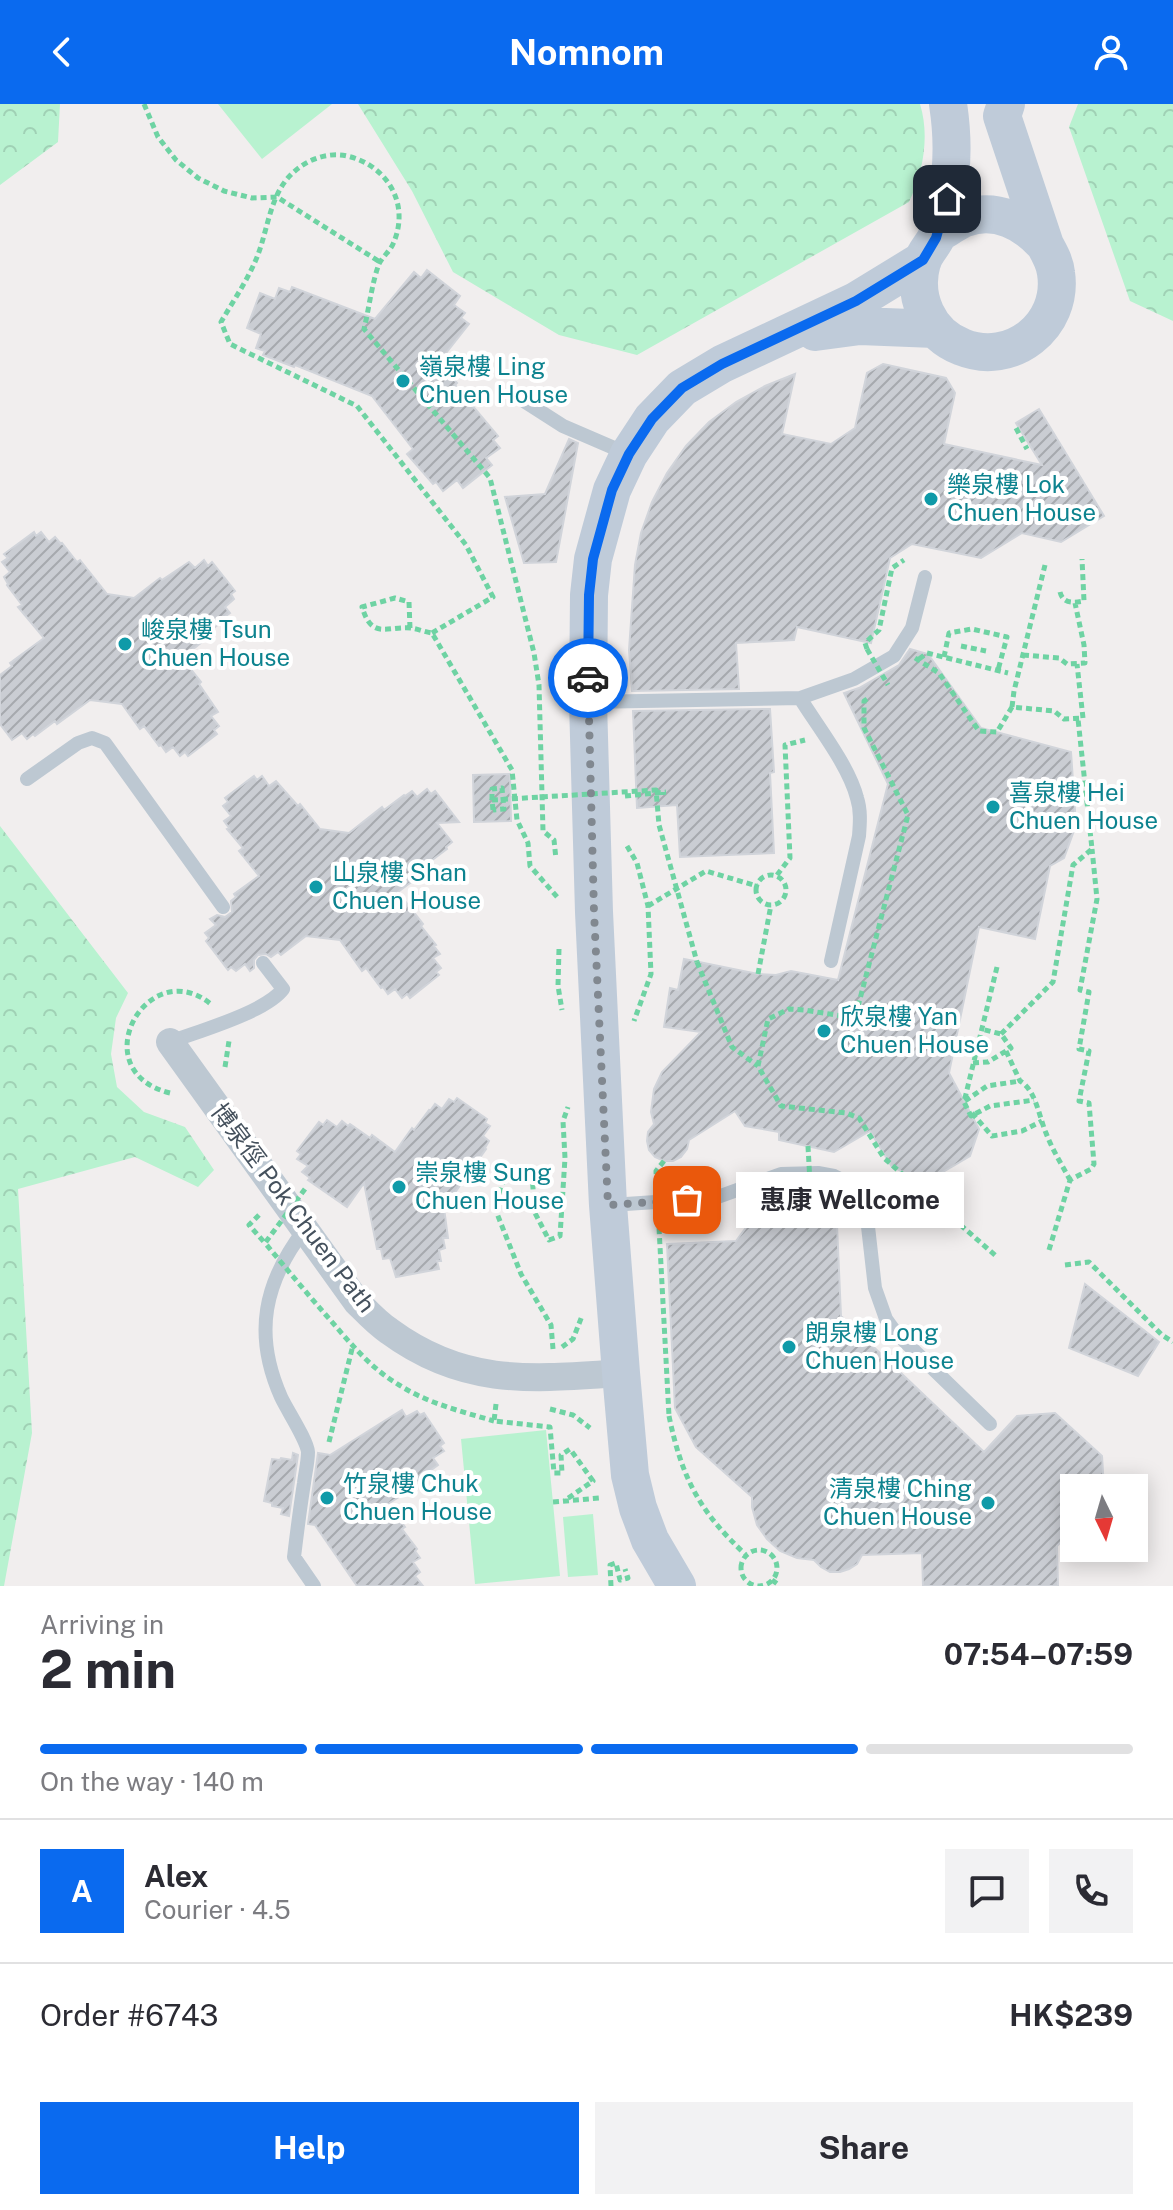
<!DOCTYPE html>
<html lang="en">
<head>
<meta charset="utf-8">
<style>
  body { margin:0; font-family:"Public Sans","Noto Sans TC",sans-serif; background:#f2f2f3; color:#2b2b33; height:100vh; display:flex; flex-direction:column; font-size:30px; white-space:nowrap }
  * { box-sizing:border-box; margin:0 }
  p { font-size:26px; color:#7c7c81 }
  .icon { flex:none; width:44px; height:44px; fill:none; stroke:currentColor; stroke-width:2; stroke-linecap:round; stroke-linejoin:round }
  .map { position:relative; height:1482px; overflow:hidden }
  .panel { display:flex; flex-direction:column; background:#fff; flex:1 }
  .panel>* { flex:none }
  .needle { width:52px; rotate:175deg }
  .buttons { position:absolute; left:1060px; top:1370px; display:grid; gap:16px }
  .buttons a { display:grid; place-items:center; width:88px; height:88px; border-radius:0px; background:#fff; box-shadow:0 4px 20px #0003; font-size:40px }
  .pin { position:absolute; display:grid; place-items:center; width:68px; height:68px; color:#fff; margin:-34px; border-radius:16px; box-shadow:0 4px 12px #0006 }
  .courier { position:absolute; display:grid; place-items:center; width:80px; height:80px; margin:-40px; border:6px solid #0a6aef; border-radius:50%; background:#fff; color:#222; box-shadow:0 2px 10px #0007 }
  .bubble { position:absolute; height:56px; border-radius:0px; background:#fff; box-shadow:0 4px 20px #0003; font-size:26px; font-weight:700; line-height:56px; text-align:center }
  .headline em { font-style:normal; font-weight:700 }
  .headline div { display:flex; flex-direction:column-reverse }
  .headline { display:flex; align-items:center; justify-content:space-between; height:136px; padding:0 40px }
  h1 { font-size:52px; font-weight:700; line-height:60px }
  .bar { display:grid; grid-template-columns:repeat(4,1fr); gap:12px 8px; align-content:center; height:96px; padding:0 40px }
  .bar i { height:10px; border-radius:6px; background:#e1e1e2 }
  .bar .active { background:#0a6aef }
  .bar p { grid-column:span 4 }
  .line { display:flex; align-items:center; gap:20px; padding:0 40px; border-top:2px solid #e1e1e2 }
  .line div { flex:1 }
  .round { display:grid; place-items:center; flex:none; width:84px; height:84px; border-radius:0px; background:#f2f2f3 }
  .button { display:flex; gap:16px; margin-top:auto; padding:16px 40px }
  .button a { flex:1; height:92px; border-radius:0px; background:#0a6aef; color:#fff; font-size:32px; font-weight:700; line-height:92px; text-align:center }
  .button a+a { background:#f2f2f3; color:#2b2b33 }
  header { display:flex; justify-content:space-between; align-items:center; height:104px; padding:0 40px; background:#0a6aef; color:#fff; font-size:36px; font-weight:700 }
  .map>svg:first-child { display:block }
</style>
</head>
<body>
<header><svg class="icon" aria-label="back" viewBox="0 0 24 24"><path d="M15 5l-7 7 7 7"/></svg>Nomnom<svg class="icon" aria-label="person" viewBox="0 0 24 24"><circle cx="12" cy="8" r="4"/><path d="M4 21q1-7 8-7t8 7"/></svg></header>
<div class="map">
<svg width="1173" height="1482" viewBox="0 0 1173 1482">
  <defs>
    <pattern id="forest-crowns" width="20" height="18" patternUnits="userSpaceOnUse" patternTransform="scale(2)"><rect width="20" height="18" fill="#b8f2d0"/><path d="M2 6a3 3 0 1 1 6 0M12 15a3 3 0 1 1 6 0" fill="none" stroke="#a0d1b5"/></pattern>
    <pattern id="building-hatch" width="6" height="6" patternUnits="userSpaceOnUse" patternTransform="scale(2)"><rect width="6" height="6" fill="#cacdd3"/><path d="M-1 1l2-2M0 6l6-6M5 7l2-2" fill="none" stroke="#a6a9ae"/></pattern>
  </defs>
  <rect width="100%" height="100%" fill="#f1eeee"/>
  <path fill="url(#forest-crowns)" d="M 0,0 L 60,0 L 58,38 L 0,81 Z
    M 358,0 L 920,0 C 930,32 923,69 909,98 L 637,251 L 559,231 L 453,168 L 412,87 Z
    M 1078,0 L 1173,0 L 1173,217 L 1130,197 L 1069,23 Z
    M 0,722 L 128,889 L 116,914 L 111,950 L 117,983 L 144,1008 L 185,1023 L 214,1066 L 198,1083 L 135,1053 L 18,1085 L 32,1329 L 4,1482 L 0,1482 Z"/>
  <path fill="#b8f2d0" d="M 218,0 L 332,0 L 262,55 Z
    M 546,1326 L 560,1472 L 475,1480 L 461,1335 Z
    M 593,1410 L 598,1471 L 568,1473 L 563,1413 Z"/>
  <path fill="url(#building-hatch)" stroke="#d1d4da" stroke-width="2" d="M 427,166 L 460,192 L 454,201 L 465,209 L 461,214 L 469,220 L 439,258 L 457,279 L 455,281 L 498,332 L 493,336 L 500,344 L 486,354 L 492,361 L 463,384 L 457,376 L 443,387 L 436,378 L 433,380 L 407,350 L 413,345 L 372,292 L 295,261 L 294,263 L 263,251 L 265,247 L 256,244 L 261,230 L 247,224 L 260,189 L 275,195 L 279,184 L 290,188 L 292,183 L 375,215 L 414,168 L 421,174 Z
    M 883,260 L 946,274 L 955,289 L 944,340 L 1042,361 L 1016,319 L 1039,305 L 1104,412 L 1061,438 L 1022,429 L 981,454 L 912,440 L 890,454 L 871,539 L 797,523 L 794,536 L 736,539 L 739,585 L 632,587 L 629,546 L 635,461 L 641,429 L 652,398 L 667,369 L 686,342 L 709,318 L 736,298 L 765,282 L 795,270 L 782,330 L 831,340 L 855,324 L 867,269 Z
    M 569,335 L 578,339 L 556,458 L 524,459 L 505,393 L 545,390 Z
    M 34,428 L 36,432 L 41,428 L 49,438 L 55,433 L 61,440 L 62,439 L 77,458 L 80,456 L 107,490 L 134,494 L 160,474 L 162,476 L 189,458 L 195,464 L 204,456 L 208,462 L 212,458 L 235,487 L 231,490 L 234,495 L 225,503 L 230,509 L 223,514 L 224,516 L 205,531 L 207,534 L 182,554 L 201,578 L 199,580 L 218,608 L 211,612 L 219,622 L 214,626 L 217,630 L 188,652 L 185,648 L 180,652 L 173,643 L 166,648 L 161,641 L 159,642 L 144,622 L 140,625 L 122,600 L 90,596 L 57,620 L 55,617 L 35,632 L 33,630 L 27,635 L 22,629 L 12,636 L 0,620 L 0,571 L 12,562 L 10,559 L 44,534 L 18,503 L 22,501 L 7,481 L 8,480 L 4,473 L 10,468 L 2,458 L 8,454 L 4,450 Z
    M 910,545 L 928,550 L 981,624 L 1071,648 L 1076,721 L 1064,754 L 1050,762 L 1035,835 L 979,823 L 949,969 L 979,1025 L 970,1052 L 926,1078 L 892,1063 L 870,1027 L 834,1048 L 779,1036 L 779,1028 L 745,1022 L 735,1007 L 689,1036 L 687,1045 L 681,1053 L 673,1057 L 664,1057 L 655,1053 L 649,1046 L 647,1037 L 648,1028 L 654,1020 L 651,1008 L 654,985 L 662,968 L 701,928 L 664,923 L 670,884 L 678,886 L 684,855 L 758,870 L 776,871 L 791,867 L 838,876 L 888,680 L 844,589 L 859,584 L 899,561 Z
    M 770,605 L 774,668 L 770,669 L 774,749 L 680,753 L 677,701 L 637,704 L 633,607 Z
    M 510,670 L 511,717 L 474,718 L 473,671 Z
    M 254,672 L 257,676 L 262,672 L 269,682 L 276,677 L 298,702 L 300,700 L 320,725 L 349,729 L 382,703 L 384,706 L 404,691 L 405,692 L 412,687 L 417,693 L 427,685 L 431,690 L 435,687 L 459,718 L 437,719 L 452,738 L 446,743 L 447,745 L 427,760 L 430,764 L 398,788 L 423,820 L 421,822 L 436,841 L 434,842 L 440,850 L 433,854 L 441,864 L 436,868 L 439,871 L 410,894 L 407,890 L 402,894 L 395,885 L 388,890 L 383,883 L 381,884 L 366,864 L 362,867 L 340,836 L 306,832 L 281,851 L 278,848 L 271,853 L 266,850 L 258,851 L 254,856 L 254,864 L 250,867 L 245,860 L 236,867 L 231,863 L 228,866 L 206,837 L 209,834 L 205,829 L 216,821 L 210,815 L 217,811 L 225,813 L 232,808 L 231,797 L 236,793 L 234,790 L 259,772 L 239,747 L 243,744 L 227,725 L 229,724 L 224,717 L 231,712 L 223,702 L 228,698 L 225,694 Z
    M 457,994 L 487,1015 L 485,1019 L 490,1022 L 483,1032 L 489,1037 L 485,1044 L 486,1045 L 444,1104 L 448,1134 L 443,1134 L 445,1144 L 439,1146 L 441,1157 L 437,1157 L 439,1165 L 396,1173 L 390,1154 L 383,1155 L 381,1145 L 377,1145 L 364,1079 L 347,1103 L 308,1076 L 310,1074 L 302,1068 L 308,1062 L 297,1055 L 301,1050 L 297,1047 L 319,1018 L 323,1021 L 327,1016 L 337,1023 L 342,1017 L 348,1022 L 350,1020 L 370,1034 L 372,1031 L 395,1048 L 412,1024 L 414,1026 L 429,1006 L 430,1007 L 435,1000 L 442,1005 L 449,995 L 454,998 Z
    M 811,1097 L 837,1121 L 841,1212 L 984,1348 L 1017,1312 L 1055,1309 L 1102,1352 L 1104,1384 L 1074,1384 L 1074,1424 L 1057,1442 L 1058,1482 L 923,1482 L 922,1449 L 862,1451 L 857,1460 L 849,1465 L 840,1468 L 830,1468 L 821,1463 L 814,1456 L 797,1454 L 780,1447 L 767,1435 L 757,1421 L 752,1403 L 752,1393 L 696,1343 L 675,1304 L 667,1140 L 736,1137 L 764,1099 Z
    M 1085,1180 L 1159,1238 L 1138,1272 L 1069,1244 Z
    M 402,1306 L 406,1313 L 417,1307 L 420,1311 L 424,1309 L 444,1339 L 440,1342 L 444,1347 L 433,1354 L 438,1361 L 411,1381 L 413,1384 L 388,1400 L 405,1423 L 402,1425 L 417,1445 L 415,1447 L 420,1454 L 413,1458 L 420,1468 L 415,1472 L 423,1482 L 357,1482 L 315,1421 L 308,1420 L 318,1349 L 330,1351 Z
    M 293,1349 L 298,1351 L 289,1412 L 281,1410 L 283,1404 L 272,1402 L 272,1399 L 264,1397 L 272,1355 L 280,1356 L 281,1354 L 292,1356 Z"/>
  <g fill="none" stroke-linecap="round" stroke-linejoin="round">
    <path stroke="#6ed3a3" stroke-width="5" stroke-dasharray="6 4" stroke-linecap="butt" d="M 144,0 L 158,33 L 176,56 L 198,74 L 224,87 L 252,94 L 277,93 L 380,158
      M 1016,324 L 1027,345
      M 1060,488 C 1063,500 1073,499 1084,497 L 1082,455
      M 410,524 L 409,498 L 395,494 L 362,503 C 372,536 386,522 411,524 C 418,525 425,528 432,529 L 512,666 L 517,716 L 528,739 L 530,762 L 559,795
      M 432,529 L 493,493 L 466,441 L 357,302 L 230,240 L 221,218 C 232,199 245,180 254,160 C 267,133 268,98 287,75 C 301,58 325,47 347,52 C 387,61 411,100 393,140 C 390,147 383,152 379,160 C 372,178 369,205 364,225 L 490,374 L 534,549 L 539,581 L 543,727 L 554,736 L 556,755
      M 961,542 L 986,547
      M 867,545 L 865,539 L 879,526 L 892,464 L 904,456
      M 1023,551 L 1059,554 L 1067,560 L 1085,559 L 1084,541 L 1075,499
      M 944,553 L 949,529 L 972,525 L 1007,533 L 998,566
      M 915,554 L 939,569 L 979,627 L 997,628 L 1012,603 L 1054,607 L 1064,615 L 1083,614 L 1077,560
      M 919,555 L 927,549 L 1008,569
      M 867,595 L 864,597 L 864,624 L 908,711 L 855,914 L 804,906 L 789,905 L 768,915 L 758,962 L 781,1002 L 846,1009 L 859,1014 L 884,1054 L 996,1152
      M 1012,603 L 1014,587 L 1045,461
      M 625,692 L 666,688
      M 492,696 L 492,685 L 502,684 L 504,705 L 493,706
      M 627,742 L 637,759 L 648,802 L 651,870 L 634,917
      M 777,771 L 790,754 L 785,641 L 805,636
      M756 786a15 15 0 1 1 30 0a15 15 0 1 1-30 0Z
      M 648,802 L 706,767 L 757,782
      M 559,845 L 558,882 L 562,906
      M 697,858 L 732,943 L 758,962
      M 997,863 L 964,998 L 971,1012 L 990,1002 L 1034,996
      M 758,870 L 771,801
      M 1001,930 L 1053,878 L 1073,761 L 1092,745 L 1078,615
      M 1006,947 L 1020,977 C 1036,986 1039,1013 1046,1029 C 1052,1045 1062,1061 1070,1076
      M 973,959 L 988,958 L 1011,944 L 1001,930 L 981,925
      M 225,963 L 229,937
      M 170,989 C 81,967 148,847 212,901
      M 965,997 L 987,982 L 1020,977
      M 972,1009 L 992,1032 L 1022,1027 L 1042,1017
      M 259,1111 L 249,1121 L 265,1139
      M 1049,1146 L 1070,1076 L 1091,1065 L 1094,1060 L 1089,999 L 1079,997 L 1089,947 L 1079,945 L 1089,888 L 1080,886 L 1097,795 L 1092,745
      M 1065,1161 L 1089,1158 L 1162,1231 L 1173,1238
      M 562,1243 L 573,1235 L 582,1212
      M 553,1245 L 551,1221 L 521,1170 L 494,1102 L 504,1076 L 532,1072 L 535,1109 L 549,1136 L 560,1132 L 565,1054 L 563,1017 L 568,1003
      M 496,1300 L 494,1317 L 550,1323 L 554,1369 L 562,1369 L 561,1351 L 570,1345 L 593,1377 L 564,1397
      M 550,1305 L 573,1311 L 590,1324
      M 669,1312 C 682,1375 700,1408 746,1451
      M 329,1338 L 353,1241
      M 553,1398 L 600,1394
      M741 1464a18 18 0 1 1 36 0a18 18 0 1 1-36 0Z
      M 772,1476 L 780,1482
      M 611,1482 L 610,1461 L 616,1459 L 620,1476 L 628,1474 L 625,1465"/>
    <path stroke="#bdc8d2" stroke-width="14" d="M 524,297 L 563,322 L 628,350
      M 800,594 C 818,623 849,662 857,694 C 861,706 860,719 859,732 L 831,857
      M 588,598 L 800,594 L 854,575 L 894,552 L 912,524 L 925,473
      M 27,675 L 78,639 L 92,634 L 105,639 L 223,803
      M 170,938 C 199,927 266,908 283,885 L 263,859
      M 611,1101 L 715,1094 L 781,1070 L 818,1069 L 834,1072 L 848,1079 L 859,1091 L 866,1105 L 875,1184 L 886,1215 L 896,1229 L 990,1320
      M 305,1125 C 264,1178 253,1230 281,1293 C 287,1306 307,1336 308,1348 C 308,1358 305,1370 304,1379 C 300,1404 297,1428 294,1453 L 314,1482"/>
    <path stroke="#bdc8d2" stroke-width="28" d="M 170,938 L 357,1198 C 367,1208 377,1219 389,1227 C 465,1283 533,1275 621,1269"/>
    <path stroke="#bfcbd9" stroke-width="38" d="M 948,0 C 953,32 953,65 946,97 C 944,108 941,121 937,132 C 933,141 925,148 922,158 C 912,193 928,230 962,243 C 1011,263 1064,222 1056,169 C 1055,159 1050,150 1045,141 L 1002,12 L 1006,0
      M 937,130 C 946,125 956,118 965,114 C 996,103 1025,118 1045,141
      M 815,228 L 860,222 L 935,225
      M 677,1482 L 650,1436 L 638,1404 L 630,1371 L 621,1269 L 608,1101 L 594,808 L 588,598 L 589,491 L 593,455 L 612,386 L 629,350 L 652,315 L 682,284 L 722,260 L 856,197 L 923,156"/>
    <path stroke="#6ed3a3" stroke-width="5" stroke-dasharray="6 4" stroke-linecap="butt" d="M 867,545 L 888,581
      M 663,688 L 663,691
      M 493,706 L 492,696 L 656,686 L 659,721 L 697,858
      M 808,1042 L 811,1097
      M 664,1057 L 656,1067 L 669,1312
      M 305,1085 L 265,1139 C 285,1163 305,1187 325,1210 C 347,1235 368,1262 396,1279 C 426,1299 460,1307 494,1317"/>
  </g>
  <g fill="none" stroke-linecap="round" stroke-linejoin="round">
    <path stroke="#818890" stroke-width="8" stroke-dasharray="0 14.4" d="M 588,574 L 594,808 L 608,1101 L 687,1096"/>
    <path stroke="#0a6aef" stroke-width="10" d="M 588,574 L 589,491 L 593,455 L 612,386 L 629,350 L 652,315 L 682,284 L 722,260 L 856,197 L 923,156 L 936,134 L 947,95"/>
  </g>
  <g fill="#0f9aa8" stroke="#fff" stroke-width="3">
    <circle cx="403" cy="277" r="8"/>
    <circle cx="931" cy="395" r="8"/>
    <circle cx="125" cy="540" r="8"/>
    <circle cx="993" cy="703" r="8"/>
    <circle cx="316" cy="783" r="8"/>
    <circle cx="824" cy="927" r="8"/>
    <circle cx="399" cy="1083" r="8"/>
    <circle cx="789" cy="1243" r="8"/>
    <circle cx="327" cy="1394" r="8"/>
    <circle cx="988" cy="1399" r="8"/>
  </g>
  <g text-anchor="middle" stroke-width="8" stroke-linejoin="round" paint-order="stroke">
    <g font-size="24" fill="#0d838f" stroke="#fff" text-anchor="start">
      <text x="419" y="271">嶺泉樓 Ling<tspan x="419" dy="28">Chuen House</tspan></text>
      <text x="947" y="389">樂泉樓 Lok<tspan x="947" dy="28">Chuen House</tspan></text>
      <text x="141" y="534">峻泉樓 Tsun<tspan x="141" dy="28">Chuen House</tspan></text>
      <text x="1009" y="697">喜泉樓 Hei<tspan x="1009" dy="28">Chuen House</tspan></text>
      <text x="332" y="777">山泉樓 Shan<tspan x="332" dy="28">Chuen House</tspan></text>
      <text x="840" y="921">欣泉樓 Yan<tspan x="840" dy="28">Chuen House</tspan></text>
      <text x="415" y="1077">崇泉樓 Sung<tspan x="415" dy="28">Chuen House</tspan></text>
      <text x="805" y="1237">朗泉樓 Long<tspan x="805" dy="28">Chuen House</tspan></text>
      <text x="343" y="1388">竹泉樓 Chuk<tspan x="343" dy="28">Chuen House</tspan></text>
      <text x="972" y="1393" text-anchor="end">清泉樓 Ching<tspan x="972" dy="28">Chuen House</tspan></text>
    </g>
    <g font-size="24" fill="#45515d" stroke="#fff">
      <text transform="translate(293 1104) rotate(53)" y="8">博泉徑 Pok Chuen Path</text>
    </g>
  </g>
</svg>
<div class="buttons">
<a><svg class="needle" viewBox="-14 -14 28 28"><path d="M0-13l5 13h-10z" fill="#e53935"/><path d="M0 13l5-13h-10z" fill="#7c7c81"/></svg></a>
</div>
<div class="pin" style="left:687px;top:1096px;background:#ea580c"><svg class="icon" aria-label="bag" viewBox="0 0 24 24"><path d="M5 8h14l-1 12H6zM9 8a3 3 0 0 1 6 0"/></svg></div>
<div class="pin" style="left:947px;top:95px;background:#1f2937"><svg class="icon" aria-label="home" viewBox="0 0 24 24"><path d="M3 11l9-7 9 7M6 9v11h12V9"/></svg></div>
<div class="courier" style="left:588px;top:574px"><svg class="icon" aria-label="car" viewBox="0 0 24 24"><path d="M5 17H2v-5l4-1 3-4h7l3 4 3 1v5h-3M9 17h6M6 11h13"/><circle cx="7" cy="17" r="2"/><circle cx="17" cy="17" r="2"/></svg></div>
<div class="bubble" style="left:736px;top:1068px;width:228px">惠康 Wellcome</div>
</div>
<section class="panel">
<div class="headline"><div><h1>2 min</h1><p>Arriving in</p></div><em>07:54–07:59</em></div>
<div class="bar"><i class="active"></i><i class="active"></i><i class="active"></i><i></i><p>On the way · 140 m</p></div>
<div class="line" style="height:144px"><b class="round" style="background:#0a6aef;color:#fff">A</b><div><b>Alex</b><p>Courier · 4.5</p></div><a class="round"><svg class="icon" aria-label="chat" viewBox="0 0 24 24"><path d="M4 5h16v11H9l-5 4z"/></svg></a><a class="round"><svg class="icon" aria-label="phone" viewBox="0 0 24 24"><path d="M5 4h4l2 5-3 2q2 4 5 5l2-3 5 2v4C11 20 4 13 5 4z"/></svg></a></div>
<div class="line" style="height:104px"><div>Order #6743</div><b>HK$239</b></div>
<div class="button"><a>Help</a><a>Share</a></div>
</section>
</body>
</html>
